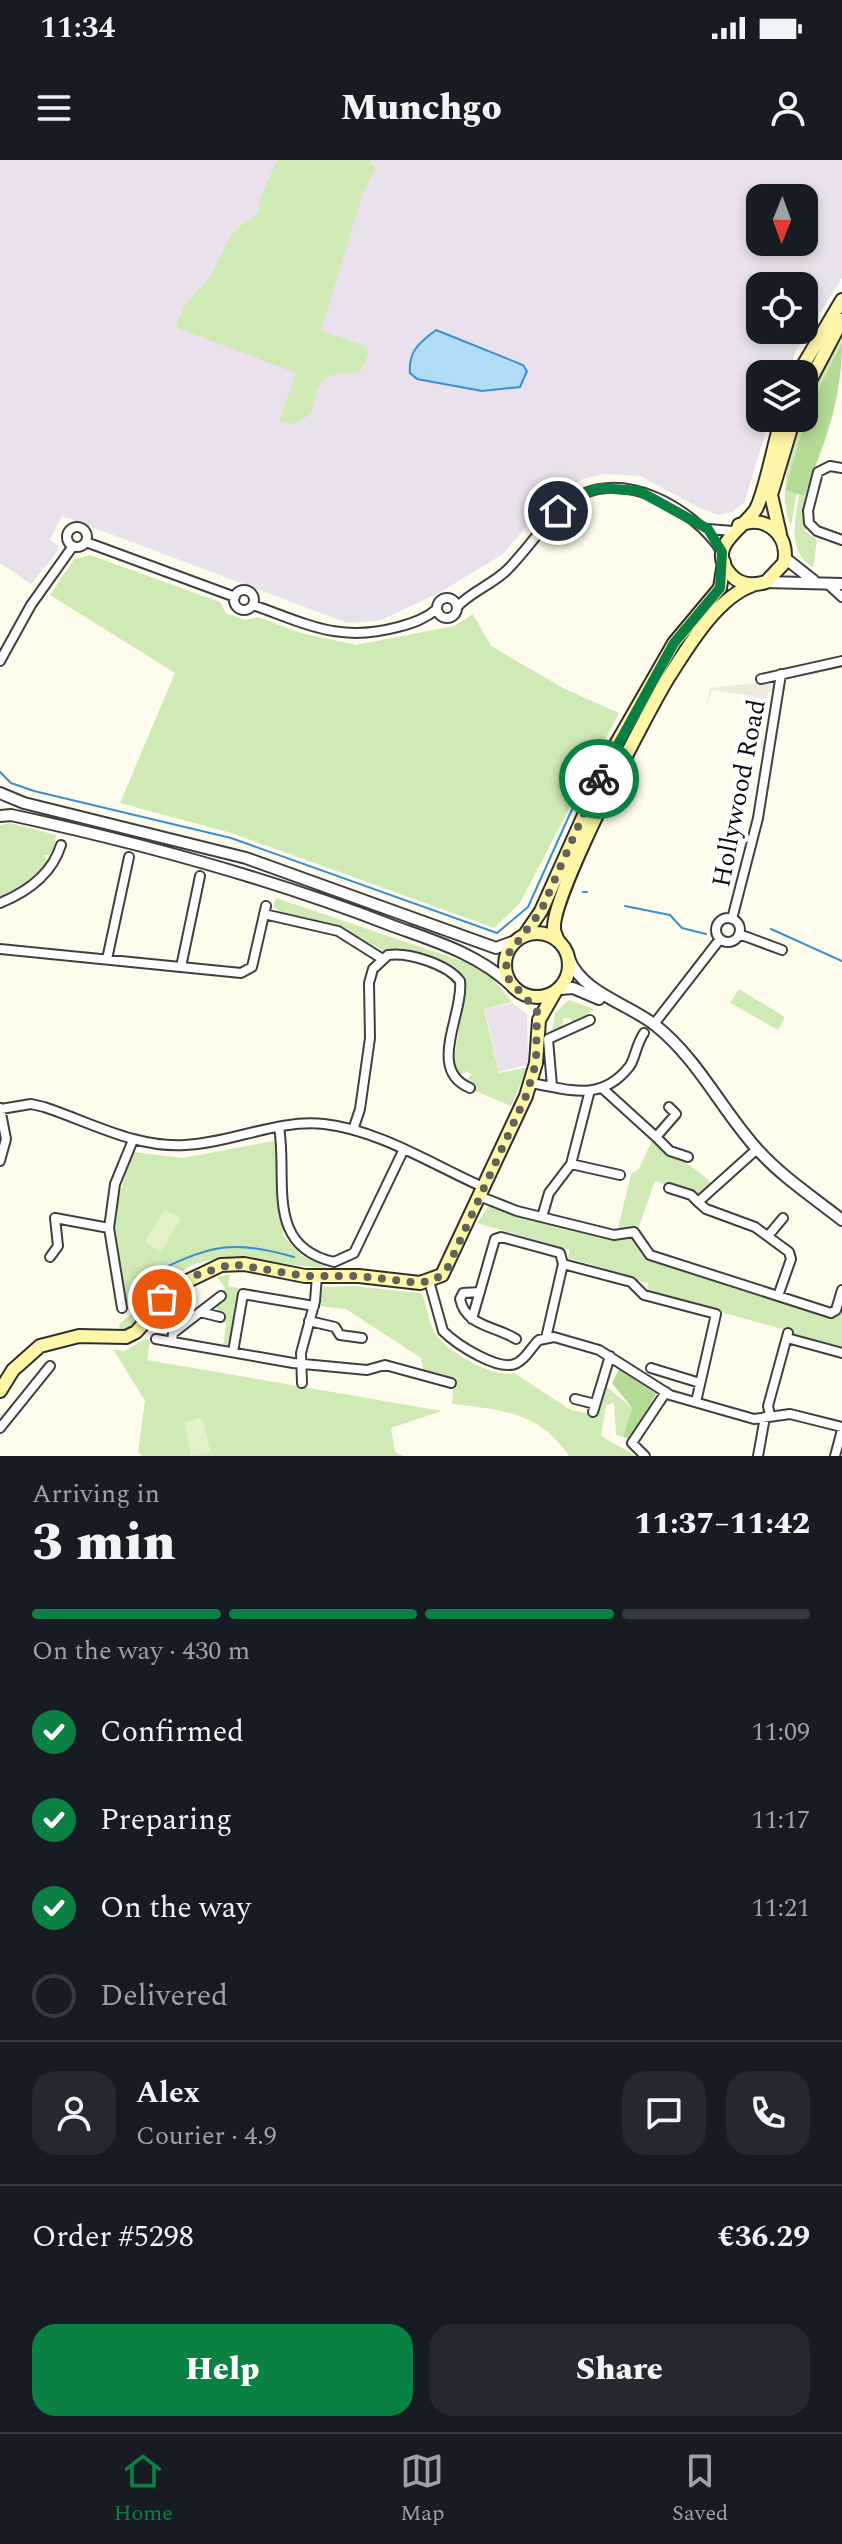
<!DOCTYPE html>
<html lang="en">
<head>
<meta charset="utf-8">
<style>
  body { margin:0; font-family:Spectral,serif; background:#242831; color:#f1f3f6; height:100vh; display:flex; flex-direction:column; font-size:30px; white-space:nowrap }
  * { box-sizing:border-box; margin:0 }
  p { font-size:26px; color:#9ea1a6 }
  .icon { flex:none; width:44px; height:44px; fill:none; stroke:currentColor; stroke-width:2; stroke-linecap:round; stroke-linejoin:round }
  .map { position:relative; height:1296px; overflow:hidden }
  .drawer { display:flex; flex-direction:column; background:#171b24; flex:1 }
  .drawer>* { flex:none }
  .needle { width:52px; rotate:181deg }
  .fabs { position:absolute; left:746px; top:24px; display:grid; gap:16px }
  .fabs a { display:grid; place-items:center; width:72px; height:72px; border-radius:16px; background:#171b24; box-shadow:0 4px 12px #0003; font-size:40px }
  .pin { position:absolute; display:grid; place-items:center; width:68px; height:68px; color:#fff; margin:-34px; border:4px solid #fff; border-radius:50%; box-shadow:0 2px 8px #0007 }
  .courier { position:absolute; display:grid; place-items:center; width:80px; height:80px; margin:-40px; border:6px solid #0b8043; border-radius:50%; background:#fff; color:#222; box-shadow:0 2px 10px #0007 }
  .overview em { font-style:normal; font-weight:800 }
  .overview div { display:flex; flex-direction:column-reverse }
  .overview { display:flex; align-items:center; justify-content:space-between; height:136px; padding:0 32px }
  h1 { font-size:52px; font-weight:800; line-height:60px }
  .bar { display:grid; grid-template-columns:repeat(4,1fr); gap:12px 8px; align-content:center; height:96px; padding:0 32px }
  .bar i { height:10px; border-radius:6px; background:#363941 }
  .bar .active { background:#0b8043 }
  .bar p { grid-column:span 4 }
  .line { display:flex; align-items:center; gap:20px; padding:0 32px; border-top:2px solid #363941 }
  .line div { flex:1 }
  .round { display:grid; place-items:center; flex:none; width:84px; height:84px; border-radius:24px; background:#242831 }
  ol { padding:0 32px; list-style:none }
  li { display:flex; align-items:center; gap:24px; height:88px }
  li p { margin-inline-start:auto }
  li .icon { padding:8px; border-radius:50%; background:#0b8043; color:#fff; stroke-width:4 }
  li:last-child { color:#9ea1a6 }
  li i { width:44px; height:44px; border:4px solid #363941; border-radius:50% }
  .action { display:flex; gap:16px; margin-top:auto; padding:16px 32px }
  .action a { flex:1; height:92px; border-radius:24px; background:#0b8043; color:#fff; font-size:32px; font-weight:800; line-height:92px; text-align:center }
  .action a+a { background:#242831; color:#f1f3f6 }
  .status { display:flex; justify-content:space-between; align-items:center; height:56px; padding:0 40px; background:#171b24; direction:ltr }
  .status svg { height:22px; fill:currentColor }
  header { display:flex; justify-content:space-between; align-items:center; height:104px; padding:0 32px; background:#171b24; font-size:36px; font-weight:800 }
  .dock { display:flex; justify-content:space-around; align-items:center; height:112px; border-top:2px solid #363941; background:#171b24; font-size:22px; color:#9ea1a6 }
  .dock a { display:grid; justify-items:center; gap:4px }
  .dock .active { color:#0b8043 }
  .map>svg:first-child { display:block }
</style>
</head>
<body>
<div class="status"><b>11:34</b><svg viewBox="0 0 49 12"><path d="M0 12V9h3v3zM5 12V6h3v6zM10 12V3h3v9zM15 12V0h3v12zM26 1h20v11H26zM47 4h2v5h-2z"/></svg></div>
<header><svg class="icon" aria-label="menu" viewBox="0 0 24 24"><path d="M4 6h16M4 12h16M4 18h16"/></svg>Munchgo<svg class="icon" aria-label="person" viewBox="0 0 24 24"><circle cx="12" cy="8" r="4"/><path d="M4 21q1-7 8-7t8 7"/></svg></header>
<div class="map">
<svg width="842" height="1296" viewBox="0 0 842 1296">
  <rect width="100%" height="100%" fill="#fffced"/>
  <path fill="#ebe1ec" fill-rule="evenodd" d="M 0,0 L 842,0 L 842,118 L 796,191 L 787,214 L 760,214 L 760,258 L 770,258 L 744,343 L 732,352 L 718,355 L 700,348 L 640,316 L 604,314 L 583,319 L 554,334 L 503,394 L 439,433 L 379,461 L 347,463 L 62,356 L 50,380 L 58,385 L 58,391 L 31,424 L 0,403 ZM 760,38 L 804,38 L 804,82 L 760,82 ZM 760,126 L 804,126 L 804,170 L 760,170 Z
    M 512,843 L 527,854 L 528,900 L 527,905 L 499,912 L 485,849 Z"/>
  <path fill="#d0eab6" d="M 277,0 L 371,0 L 370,4 L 376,7 L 363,33 L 321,171 L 367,186 L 368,195 L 360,212 C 353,214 347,213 340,214 C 315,216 317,236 311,254 L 295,264 L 279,261 L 296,213 L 175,167 L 184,146 L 210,117 L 233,72 L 258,53 L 260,39 Z
    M 842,179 L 842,190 L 803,298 L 791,366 C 768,317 815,222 842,179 Z
    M 807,327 L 809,339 C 804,355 802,350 809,367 L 804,370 L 817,380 L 813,408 C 787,391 795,361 799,335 L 804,336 Z
    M 90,395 L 220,442 L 226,453 L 245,460 L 258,457 L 301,473 L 356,485 L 454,466 L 473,454 L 491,486 L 565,529 L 619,553 L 520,743 L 494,768 L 231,673 L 120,643 L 175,513 L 50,435 L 74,399 Z
    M 10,663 L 56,675 L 53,696 L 44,695 L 47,701 L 31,725 L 0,740 L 0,665 Z
    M 276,738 L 477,806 L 492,817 L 512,842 L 484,849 L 499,913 L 528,907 L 511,946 L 473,930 L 468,920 L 471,914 L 467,911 L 459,916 L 453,907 L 465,830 C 463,807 420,794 400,791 C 393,790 388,793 382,790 C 344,770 320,762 278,751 L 273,746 Z
    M 739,829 L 785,857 L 778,870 L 730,843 Z
    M 569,840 L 594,849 L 573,865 L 570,858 L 563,858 L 563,868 L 552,870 L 555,853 Z
    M 653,979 C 671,998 693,1003 712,1024 L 698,1037 L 655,1021 L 638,1069 L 618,1068 L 631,1014 L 638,1010 Z
    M 278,980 L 280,1055 L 285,1071 L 282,1075 L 302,1096 L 328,1108 C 275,1108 211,1078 166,1123 C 148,1140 145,1163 121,1174 L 119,1164 L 132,1154 L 129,1144 L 122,1140 L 112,1056 L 133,992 L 183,998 Z
    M 490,1044 L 616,1080 L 633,1077 L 650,1098 L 827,1156 L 842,1148 L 842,1190 L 796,1178 L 793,1172 L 647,1132 L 648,1123 L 603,1112 L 603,1108 L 568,1098 L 570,1090 L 477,1063 Z
    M 230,1114 L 228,1126 L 238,1128 L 237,1134 L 241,1135 L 229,1188 L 223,1187 L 226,1163 L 219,1161 L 220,1156 L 206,1154 L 209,1148 L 213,1153 L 218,1149 L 214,1143 L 223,1136 L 220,1132 L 225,1128 L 217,1117 Z
    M 352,1126 L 421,1133 C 428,1144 427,1158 433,1170 C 443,1190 493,1219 514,1213 L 571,1250 L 597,1255 L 610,1204 L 614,1206 L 607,1227 L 632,1248 L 623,1277 L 616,1275 L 614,1243 L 606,1245 L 601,1276 L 636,1296 L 569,1296 C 539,1251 501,1250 452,1244 L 454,1219 L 424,1212 L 421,1198 L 346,1149 L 319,1146 L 323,1127 Z
    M 145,1179 L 150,1180 L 147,1200 L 442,1251 L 391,1268 L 395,1292 L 403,1296 L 142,1296 L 138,1292 L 145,1241 L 113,1189 L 124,1191 Z"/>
  <path fill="#b4db95" d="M 842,183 C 842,241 825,282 804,336 L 786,330 C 797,278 817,230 842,183 Z
    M 619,1209 L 656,1234 L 631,1279 L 623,1277 L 632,1248 L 612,1223 Z"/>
  <path fill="#e2f1c8" d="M 165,1049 L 181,1059 L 161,1092 L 145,1082 Z
    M 202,1257 L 211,1292 L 191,1296 L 185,1263 Z"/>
  <path fill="#efeadc" d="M 775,521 L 774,532 L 768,532 L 761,579 L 765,580 L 764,591 L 745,587 L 745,583 L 754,584 L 759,544 L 752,542 L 753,536 L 712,530 L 705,550 L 710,528 Z"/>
  <path fill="#b0dcf8" stroke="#3691d0" stroke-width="2" d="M 436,170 L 523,205 L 527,211 L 520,227 L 482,231 L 417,219 L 410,213 C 408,191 420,182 436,170 Z"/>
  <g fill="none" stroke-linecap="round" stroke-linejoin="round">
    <path stroke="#3691d0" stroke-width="2" d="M 0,612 L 11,623 L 34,631 L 231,678 L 497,773 L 528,747 L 583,625
      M 616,639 L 617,642
      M 583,732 L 587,732
      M 625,746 L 670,755 L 682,768 L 706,774
      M 771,769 L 842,801
      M 158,1111 C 211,1084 237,1080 294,1097"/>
    <g stroke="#404040" stroke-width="12">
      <path id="minor" d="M 842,308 L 830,306 L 818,312 L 808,351 L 809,363 L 817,371 L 842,380
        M67 377a10 10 0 1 1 20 0a10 10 0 1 1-20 0Z
        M 708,369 L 733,371
        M 86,382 L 235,437
        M 828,424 L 842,437
        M234 440a10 10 0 1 1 20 0a10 10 0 1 1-20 0Z
        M437 448a10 10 0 1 1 20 0a10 10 0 1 1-20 0Z
        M 253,445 C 307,464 339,483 398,467 C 413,463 425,459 437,449
        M 457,447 C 471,432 491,425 506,411 C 528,390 546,359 569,342 C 619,305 693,347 722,392
        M 0,501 L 31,445 L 73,386
        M 761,519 L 842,501
        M 0,743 C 27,732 52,714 61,685
        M 264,754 L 338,771 L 381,798
        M716 770a12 12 0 1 1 24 0a12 12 0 1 1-24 0Z
        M 732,759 L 758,658 L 781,514
        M 739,774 L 782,790
        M 0,789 L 241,813 L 252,807 L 266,746
        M 107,799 L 129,697
        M 181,807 L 200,716
        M 654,864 L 720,779
        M 530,923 C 569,929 600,943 629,907 C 635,900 636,884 644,873
        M 552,926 L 548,879 L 590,860
        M 602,928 L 656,977
        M 669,947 L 676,954 L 656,977 L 670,991 L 688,997
        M 0,948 L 6,979 L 0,1001
        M 1,949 L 31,944 L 44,947 C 90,962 135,988 185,985 C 232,983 277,959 324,964 C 379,970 433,1005 483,1027
        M 279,967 C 288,1020 264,1086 334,1102 L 354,1093 L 403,991
        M 353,970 L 360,949 L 370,878 L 369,823 L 373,809 L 388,795 C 408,792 447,804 460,821 C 464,854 426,910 470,928
        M 757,989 L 698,1042 L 706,1049 L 755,1067 L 789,1092 L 791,1099 L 778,1136
        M 571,1004 L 620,1015
        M 669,1028 L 691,1035 L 698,1042
        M 479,1036 L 517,1051 L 614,1075 L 634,1072 L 650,1095 L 831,1153 L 836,1150 L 842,1130
        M 542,1057 L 549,1033 L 571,1004 L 589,934
        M 768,1076 L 783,1058
        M 50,1097 L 58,1086 L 55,1058 L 109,1068
        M 429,1121 L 443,1171 C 456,1184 500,1213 517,1203 C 527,1198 531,1187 539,1180 L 554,1177 L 599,1190 L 670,1235 L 754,1259 L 790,1254 L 842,1267
        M 480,1132 L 463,1133 L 460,1139 C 466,1167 496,1166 516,1179
        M 122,1148 L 109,1068 L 115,1024 L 133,980
        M 200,1152 L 220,1157
        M 472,1159 L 495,1079 L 501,1077 L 560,1093 L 563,1104 L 631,1122 L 644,1135 L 716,1154 L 696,1242
        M 309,1161 L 335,1167 L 340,1175 L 362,1178
        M 546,1178 L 563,1104
        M 787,1178 L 842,1193
        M 156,1179 L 293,1203 L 367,1210 L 385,1205 L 451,1223
        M 172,1182 L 173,1173 L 221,1136
        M 233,1192 L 243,1134 L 314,1146
        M 651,1208 L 700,1223
        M 302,1223 L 301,1193 L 315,1141 L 317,1116
        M 575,1239 L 595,1244
        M 593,1252 L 610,1196
        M 770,1255 L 768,1246 L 788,1173
        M 0,1268 L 50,1206
        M 645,1296 L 632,1283 L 666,1232
        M 758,1296 L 765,1257
        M 835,1296 L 842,1270"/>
    </g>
    <g stroke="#404040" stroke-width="14">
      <path id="tertiary" d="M 785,398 L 814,421
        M 766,422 L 842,424
        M 0,633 L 24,643 L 246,698 L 496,788 L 518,780
        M 0,656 L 11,655 C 141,683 270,718 393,766 C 437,782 478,794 512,826
        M 569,799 C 584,834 627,843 655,865 C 698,899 721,949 757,989 C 782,1017 813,1037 842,1060
        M 560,829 L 573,828 L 599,839"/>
    </g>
    <g stroke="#2f2f2f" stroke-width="16">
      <path id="secondary" d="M 798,214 L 842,140
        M 804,232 L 842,160
        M 739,365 C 766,354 790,375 784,403 L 766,422 C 753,426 740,425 731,415 C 704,386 744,369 756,349 C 765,333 775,279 782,258
        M 780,374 L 771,335 L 794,258
        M505 805a32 32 0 1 1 64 0a32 32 0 1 1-64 0Z
        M 524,776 L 541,751 L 615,586 L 674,483 L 720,428 L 724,402
        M 558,780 C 557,779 554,771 554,769 C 551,737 646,554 668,518 C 688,487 717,437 753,425
        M 0,1231 L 13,1210 L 40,1186 L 79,1176 L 126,1177 L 136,1172 L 177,1126 L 221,1105 L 244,1104 L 305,1116 L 359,1116 L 420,1123 L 442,1115 L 526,936 L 536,903 L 539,860 L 555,832"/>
    </g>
    <use href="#minor" stroke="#fff" stroke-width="8"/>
    <use href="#tertiary" stroke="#fff" stroke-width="10"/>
    <use href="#secondary" stroke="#fff6a8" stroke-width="12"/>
  </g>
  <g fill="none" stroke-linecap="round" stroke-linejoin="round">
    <path stroke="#62615b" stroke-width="8" stroke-dasharray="0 14.4" d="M 162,1139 L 193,1116 L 232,1104 L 305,1116 L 359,1116 L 420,1123 L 436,1119 L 447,1109 L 526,936 L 536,903 L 537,851 L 507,817 L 506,797 L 541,751 L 599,619"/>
    <path stroke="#0b8043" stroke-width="10" d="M 558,351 L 582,334 L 600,328 L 639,331 L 708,369 L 722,392 L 720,428 L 674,483 L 599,619"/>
  </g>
  <g text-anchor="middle" stroke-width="8" stroke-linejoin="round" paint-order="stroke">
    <g font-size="26" fill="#0d0d0d" stroke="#fff">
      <text transform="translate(738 633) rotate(-79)" y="9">Hollywood Road</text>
    </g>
  </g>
</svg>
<div class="fabs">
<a><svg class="needle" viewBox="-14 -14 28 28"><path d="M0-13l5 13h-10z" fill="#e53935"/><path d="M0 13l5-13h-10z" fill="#9ea1a6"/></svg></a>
<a><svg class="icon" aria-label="locate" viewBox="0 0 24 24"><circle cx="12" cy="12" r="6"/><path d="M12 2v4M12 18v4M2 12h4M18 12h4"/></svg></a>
<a><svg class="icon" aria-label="layers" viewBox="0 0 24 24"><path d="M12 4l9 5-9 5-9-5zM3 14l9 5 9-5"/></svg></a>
</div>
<div class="pin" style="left:162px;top:1139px;background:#ea580c"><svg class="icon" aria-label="bag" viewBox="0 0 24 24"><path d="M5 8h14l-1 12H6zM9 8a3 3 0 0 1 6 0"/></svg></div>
<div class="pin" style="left:558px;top:351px;background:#1f2937"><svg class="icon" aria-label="home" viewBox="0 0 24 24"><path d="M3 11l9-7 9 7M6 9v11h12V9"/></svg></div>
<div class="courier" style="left:599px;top:619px"><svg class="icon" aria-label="bike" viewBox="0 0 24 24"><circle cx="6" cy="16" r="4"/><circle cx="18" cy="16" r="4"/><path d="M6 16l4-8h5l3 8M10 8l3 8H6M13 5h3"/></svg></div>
</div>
<section class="drawer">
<div class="overview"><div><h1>3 min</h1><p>Arriving in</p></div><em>11:37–11:42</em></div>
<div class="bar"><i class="active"></i><i class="active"></i><i class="active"></i><i></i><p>On the way · 430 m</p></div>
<ol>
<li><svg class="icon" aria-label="check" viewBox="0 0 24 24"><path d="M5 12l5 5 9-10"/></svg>Confirmed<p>11:09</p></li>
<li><svg class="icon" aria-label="check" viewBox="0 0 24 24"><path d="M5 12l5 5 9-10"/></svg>Preparing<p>11:17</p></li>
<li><svg class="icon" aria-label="check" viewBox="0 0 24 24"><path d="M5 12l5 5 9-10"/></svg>On the way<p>11:21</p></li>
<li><i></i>Delivered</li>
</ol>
<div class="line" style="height:144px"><a class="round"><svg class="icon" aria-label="person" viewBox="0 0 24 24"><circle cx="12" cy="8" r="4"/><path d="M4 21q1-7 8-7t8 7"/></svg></a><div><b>Alex</b><p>Courier · 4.9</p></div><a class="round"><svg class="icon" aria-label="chat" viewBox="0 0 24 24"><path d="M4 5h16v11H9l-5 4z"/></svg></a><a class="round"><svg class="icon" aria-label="phone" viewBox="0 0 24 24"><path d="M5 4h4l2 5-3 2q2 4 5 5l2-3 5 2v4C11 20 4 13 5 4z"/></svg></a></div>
<div class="line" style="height:104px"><div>Order #5298</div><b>€36.29</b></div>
<div class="action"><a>Help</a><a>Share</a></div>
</section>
<nav class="dock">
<a class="active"><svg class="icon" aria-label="home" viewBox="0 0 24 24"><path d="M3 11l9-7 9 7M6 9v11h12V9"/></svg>Home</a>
<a><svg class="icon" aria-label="map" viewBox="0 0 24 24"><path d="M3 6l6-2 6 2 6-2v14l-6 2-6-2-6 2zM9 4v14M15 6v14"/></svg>Map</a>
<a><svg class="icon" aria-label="saved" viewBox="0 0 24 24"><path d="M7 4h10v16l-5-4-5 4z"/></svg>Saved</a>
</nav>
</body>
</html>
